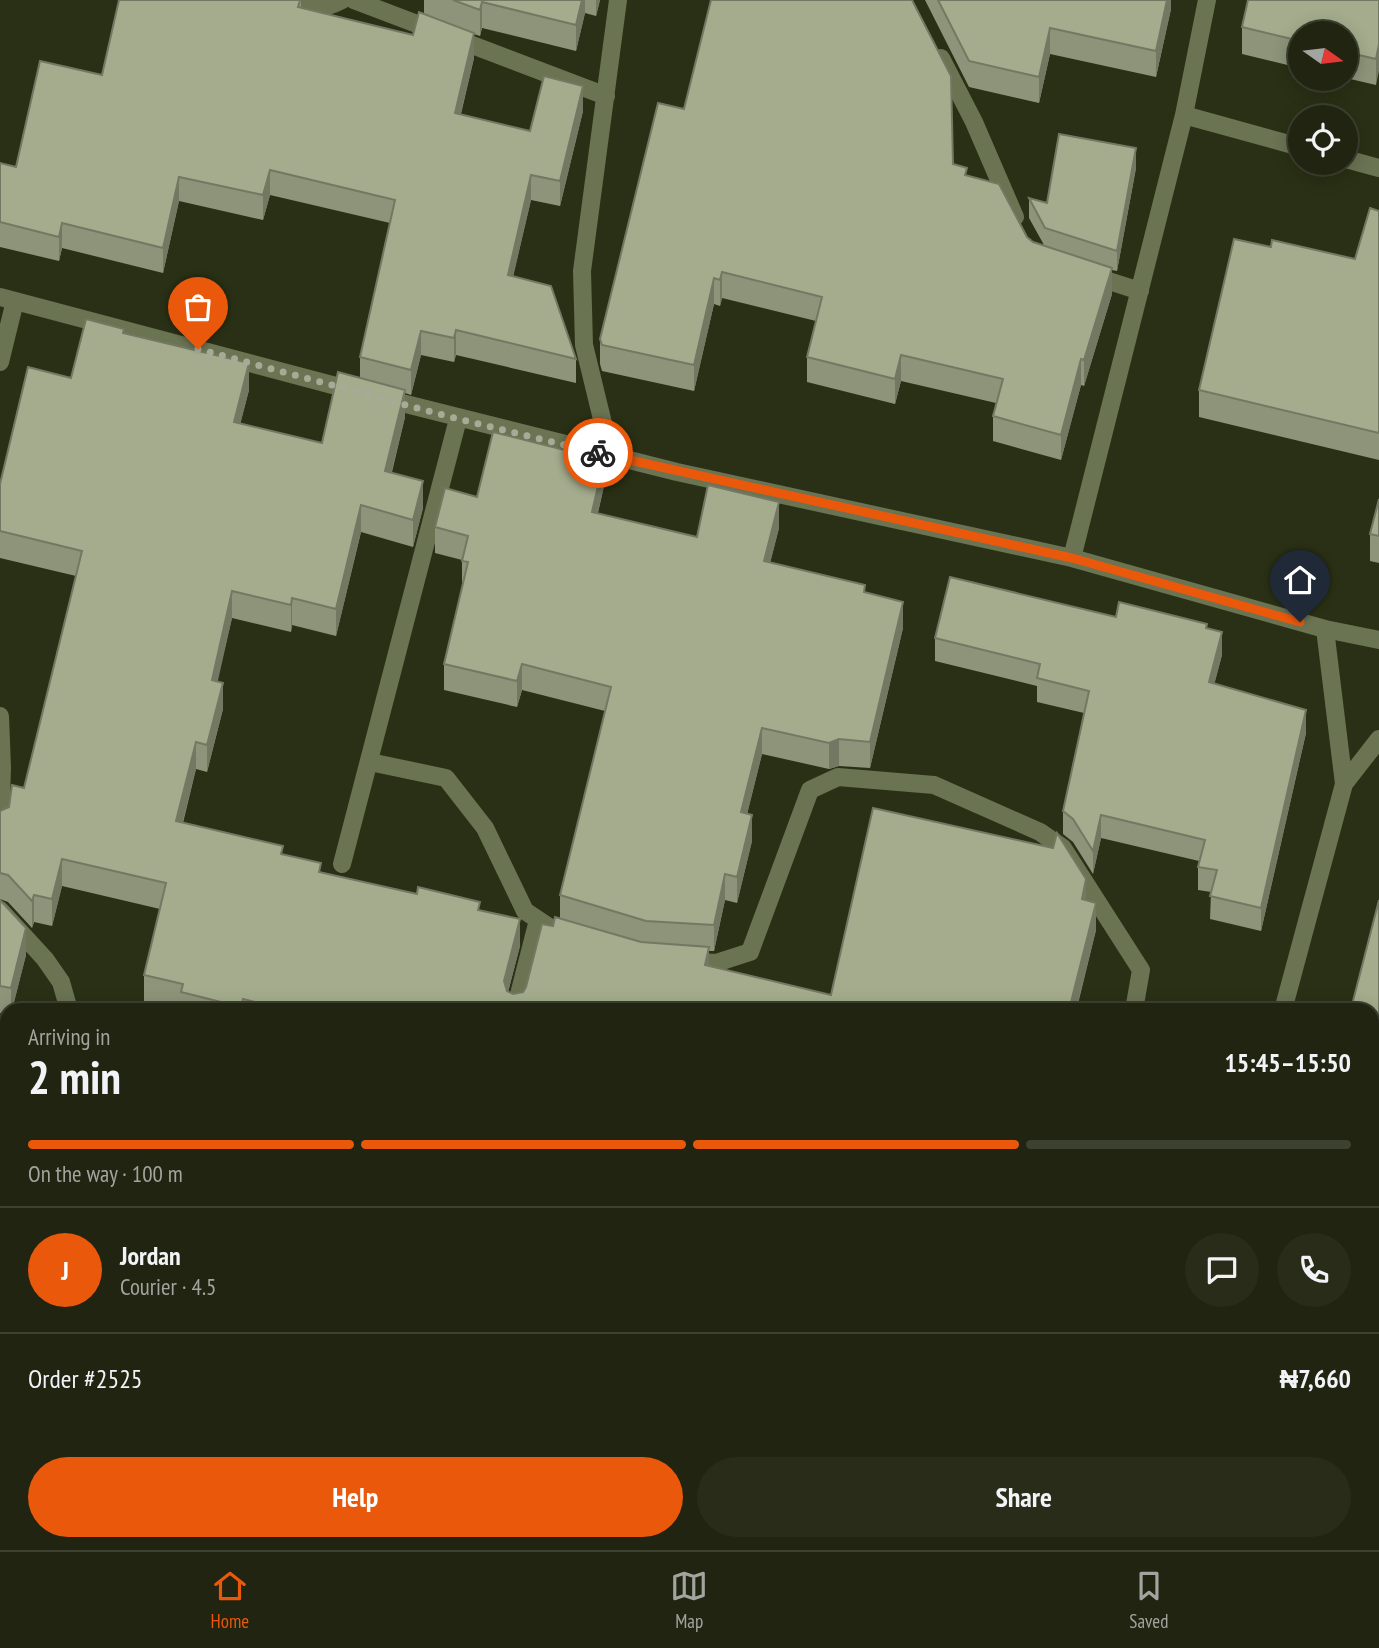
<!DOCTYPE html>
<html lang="en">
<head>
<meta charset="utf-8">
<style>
  body { margin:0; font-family:"PT Sans Narrow",sans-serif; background:#282c19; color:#f1f3f6; height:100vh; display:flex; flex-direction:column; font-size:26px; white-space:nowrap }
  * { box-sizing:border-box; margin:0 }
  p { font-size:23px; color:#a2a49f }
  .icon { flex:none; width:38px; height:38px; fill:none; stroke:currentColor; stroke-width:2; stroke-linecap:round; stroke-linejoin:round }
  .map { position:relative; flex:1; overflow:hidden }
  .details { position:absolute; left:0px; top:1003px; width:1379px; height:548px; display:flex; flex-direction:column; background:#202410; border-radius:21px 21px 0 0; box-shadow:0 4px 18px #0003,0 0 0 2px #3d4130 }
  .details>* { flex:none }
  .needle { width:46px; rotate:104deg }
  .controls { position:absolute; left:1288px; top:21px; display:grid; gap:14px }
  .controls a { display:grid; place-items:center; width:70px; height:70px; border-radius:50%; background:#202410; box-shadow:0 4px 18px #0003,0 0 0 2px #3d4130; font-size:35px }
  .pin { position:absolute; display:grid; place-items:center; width:60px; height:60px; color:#fff; margin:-72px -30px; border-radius:50% 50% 50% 0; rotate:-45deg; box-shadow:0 0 7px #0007 }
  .pin .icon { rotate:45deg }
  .courier { position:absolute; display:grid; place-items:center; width:70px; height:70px; margin:-35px; border:5px solid #ea580c; border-radius:50%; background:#fff; color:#222; box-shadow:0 2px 9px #0007 }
  .head em { font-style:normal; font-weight:600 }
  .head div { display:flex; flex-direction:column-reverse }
  .head { display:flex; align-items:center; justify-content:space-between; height:119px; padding:0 28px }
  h1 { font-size:46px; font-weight:600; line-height:52px }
  .bar { display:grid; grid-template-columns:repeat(4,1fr); gap:10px 7px; align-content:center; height:84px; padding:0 28px }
  .bar i { height:9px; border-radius:5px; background:#3d4130 }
  .bar .active { background:#ea580c }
  .bar p { grid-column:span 4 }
  .line { display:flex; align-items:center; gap:18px; padding:0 28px; border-top:2px solid #3d4130 }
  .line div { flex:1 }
  .round { display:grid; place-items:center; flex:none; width:74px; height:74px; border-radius:37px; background:#282c19 }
  .primary-button { display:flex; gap:14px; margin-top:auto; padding:14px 28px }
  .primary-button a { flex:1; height:80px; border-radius:42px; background:#ea580c; color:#fff; font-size:28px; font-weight:600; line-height:80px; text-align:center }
  .primary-button a+a { background:#282c19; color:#f1f3f6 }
  .tab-bar { display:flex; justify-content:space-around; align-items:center; height:98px; border-top:2px solid #3d4130; background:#202410; font-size:19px; color:#a2a49f }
  .tab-bar a { display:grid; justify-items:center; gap:4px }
  .tab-bar .active { color:#ea580c }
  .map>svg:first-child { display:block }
</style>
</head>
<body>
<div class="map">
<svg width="1379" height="1550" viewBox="0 0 1379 1550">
  <rect width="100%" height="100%" fill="#2a3015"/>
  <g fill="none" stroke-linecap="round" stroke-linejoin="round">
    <path stroke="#6a7352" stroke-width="18" d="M 266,0 C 295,8 314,15 342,0
      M 354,0 L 606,96
      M 941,58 L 974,122 L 1015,217
      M 1184,115 L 1300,147
      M 1346,159 L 1379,168
      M 1090,275 L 1140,291
      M 0,297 L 355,391
      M 0,362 L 15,301
      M 382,398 L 677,472 L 1072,558 L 1325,629 L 1379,640
      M 611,456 L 584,345 L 582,271 L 618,0
      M 1072,558 L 1184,115 L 1207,0
      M 1325,629 L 1344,784
      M 0,716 L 2,768 L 0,827
      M 370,762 L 446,778 L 485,828 L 525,911 L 558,933 L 566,936
      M 342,864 L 458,419
      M 0,910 L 45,959 L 61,982 L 69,1010
      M 685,961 L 716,963 L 750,952 L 810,790 L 838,777 L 934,785 L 1040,832 L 1063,848 L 1141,970 L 1134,1010
      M 515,1010 L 538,920
      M 1283,1010 L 1344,784 L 1379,739
      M 0,1052 L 7,1050
      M 193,1550 L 195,1544
      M 1000,1550 L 1002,1544
      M 1143,1550 L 1145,1544"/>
  </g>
  <path fill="#8d9479" d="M 301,0 L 301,8 L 413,35 L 424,14 L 424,0 L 600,0 L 596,16 L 585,13 L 576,51 L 482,28 L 480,36 L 474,34 L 474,58 L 461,114 L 530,131 L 583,111 L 560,206 L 531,200 L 513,276 L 576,359 L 576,383 L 456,355 L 454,362 L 421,355 L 411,395 L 405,393 L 405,417 L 392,472 L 423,508 L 413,547 L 361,532 L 336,636 L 292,625 L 291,632 L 232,618 L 217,681 L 223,709 L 207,772 L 196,769 L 183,823 L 283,854 L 321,872 L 480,910 L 520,946 L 508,992 L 513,994 L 523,992 L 553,926 L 560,919 L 560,895 L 605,711 L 522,690 L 517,707 L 444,690 L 444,664 L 462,587 L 462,560 L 435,553 L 435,527 L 477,497 L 604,486 L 598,513 L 697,537 L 779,528 L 770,563 L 865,593 L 903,628 L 870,768 L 839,766 L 829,769 L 762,754 L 747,814 L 752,841 L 737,903 L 725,900 L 714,951 L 709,951 L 709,966 L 831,995 L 1086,900 L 1096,930 L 1078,1004 L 1090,1010 L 179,1010 L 144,1002 L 144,975 L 160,909 L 62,886 L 52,926 L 34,922 L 32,928 L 8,902 L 0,899 L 0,811 L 9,807 L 24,788 L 76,576 L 0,558 L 0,484 L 71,378 L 124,333 L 249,390 L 240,424 L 322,443 L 360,378 L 360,357 L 390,223 L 270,195 L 263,220 L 179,201 L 163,273 L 62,248 L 59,261 L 0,247 L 0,163 L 16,167 L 102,75 Z
    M 925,0 L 1171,0 L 1171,9 L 1156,77 L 1050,54 L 1039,103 L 969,87 Z
    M 1379,0 L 1376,85 L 1346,78 L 1346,33 L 1300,33 L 1300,68 L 1242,54 L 1242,27 Z
    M 684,109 L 953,164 L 967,176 L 1027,237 L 1033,242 L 1044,245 L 1029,218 L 1029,198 L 1047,203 L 1136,168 L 1117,271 L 1112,270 L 1112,294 L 1084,386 L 1081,385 L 1061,460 L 993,441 L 993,416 L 996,403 L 901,381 L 895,404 L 807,382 L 807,357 L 816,321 L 722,298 L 720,306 L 714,304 L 694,391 L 602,371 L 600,364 L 600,339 Z
    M 1379,211 L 1379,460 L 1199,417 L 1199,390 L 1271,247 L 1355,259 Z
    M 1379,499 L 1379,563 L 1370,561 L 1370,534 Z
    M 1116,617 L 1207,628 L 1222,655 L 1214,684 L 1306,733 L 1261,931 L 1210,919 L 1211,892 L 1198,890 L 1198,867 L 1199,861 L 1101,838 L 1093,874 L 1073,842 L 1063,834 L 1063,811 L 1084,713 L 1037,702 L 1037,686 L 935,661 L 935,638 Z
    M 0,900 L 26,955 L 12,1010 L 7,1010 L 7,1015 L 0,1013 Z
    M 1379,900 L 1375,1173 L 1372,1173 L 1372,1010 L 1351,1009 Z
    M 0,1095 L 7,1096 L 7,1163 L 0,1161 Z"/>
  <path fill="#737863" d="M 582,0 L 585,0 L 585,13 L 576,51 L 576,25 Z
    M 596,0 L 600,0 L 596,16 Z
    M 1167,0 L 1171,0 L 1171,9 L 1156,77 L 1156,51 Z
    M 482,2 L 482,28 L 480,36 L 480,10 Z
    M 1050,28 L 1050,54 L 1039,103 L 1039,77 Z
    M 474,33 L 474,58 L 455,137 L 455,113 Z
    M 1379,44 L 1379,71 L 1376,85 L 1376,59 Z
    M 583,86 L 583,111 L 560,206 L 560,181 Z
    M 1136,148 L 1136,168 L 1117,271 L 1117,251 Z
    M 270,170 L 270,195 L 263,220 L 263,195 Z
    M 531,175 L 531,200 L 508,299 L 508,275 Z
    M 179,177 L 179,201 L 163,273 L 163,248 Z
    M 62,223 L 62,248 L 59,261 L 59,237 Z
    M 1112,268 L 1112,294 L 1084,386 L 1084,360 Z
    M 722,272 L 722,298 L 720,306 L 720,280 Z
    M 714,278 L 714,304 L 694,391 L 694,365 Z
    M 456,330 L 456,355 L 454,362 L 454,338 Z
    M 421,331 L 421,355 L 411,395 L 411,370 Z
    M 901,355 L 901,381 L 895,404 L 895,379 Z
    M 1081,359 L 1081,385 L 1061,460 L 1061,435 Z
    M 249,363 L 249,390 L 234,449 L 234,422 Z
    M 405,390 L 405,417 L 385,498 L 385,471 Z
    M 604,460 L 604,486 L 592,538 L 592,512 Z
    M 423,481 L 423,508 L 413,547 L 413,520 Z
    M 779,502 L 779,528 L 764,587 L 764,561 Z
    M 361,505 L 361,532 L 336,636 L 336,609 Z
    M 232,591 L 232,618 L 212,707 L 212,680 Z
    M 292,598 L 292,625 L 291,632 L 291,605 Z
    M 903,602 L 903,628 L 870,768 L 870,742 Z
    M 1222,632 L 1222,655 L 1209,705 L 1209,682 Z
    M 522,664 L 522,690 L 517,707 L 517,681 Z
    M 223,683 L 223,709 L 207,772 L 207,745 Z
    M 1306,710 L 1306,733 L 1261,931 L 1261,908 Z
    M 762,728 L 762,754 L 741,839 L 741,812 Z
    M 839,739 L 839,766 L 829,769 L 829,743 Z
    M 196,742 L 196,769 L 176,848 L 176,821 Z
    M 752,815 L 752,841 L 737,903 L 737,877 Z
    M 1101,815 L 1101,838 L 1093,874 L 1093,851 Z
    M 62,859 L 62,886 L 52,926 L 52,899 Z
    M 725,874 L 725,900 L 714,951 L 714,925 Z
    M 1086,879 L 1086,906 L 1082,899 Z
    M 34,895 L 34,922 L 32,928 L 32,901 Z
    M 1096,903 L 1096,930 L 1076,1010 L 1071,1002 Z
    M 520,919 L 520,946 L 504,1008 L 504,981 Z
    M 26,928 L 26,955 L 12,1010 L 11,1010 L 11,988 Z
    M 709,947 L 709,974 L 705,965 Z
    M 1379,1132 L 1379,1156 L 1375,1173 L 1375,1150 Z
    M 567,1544 L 575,1544 L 573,1550 L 565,1550 Z
    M 851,1544 L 857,1544 L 855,1550 L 850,1550 Z"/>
  <path fill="#a4ac8d" stroke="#737863" stroke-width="2" d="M 119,0 L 300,0 L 298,7 L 413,35 L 419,12 L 474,33 L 455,113 L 530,131 L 544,76 L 583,86 L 560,181 L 531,175 L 508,275 L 551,286 L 576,359 L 456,330 L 454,338 L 421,331 L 411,370 L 360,357 L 395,200 L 270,170 L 263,195 L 179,177 L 163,248 L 62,223 L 59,237 L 0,222 L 0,163 L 16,167 L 40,61 L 102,75 Z
    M 453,0 L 582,0 L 576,25 L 482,2 L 480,10 Z
    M 711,0 L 912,0 L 951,76 L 953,164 L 967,168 L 965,175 L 999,184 L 1027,237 L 1033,242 L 1112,268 L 1084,360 L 1081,359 L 1061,435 L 993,416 L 1003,379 L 901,355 L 895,379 L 807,357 L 822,297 L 722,272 L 720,280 L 714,278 L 694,365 L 602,345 L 600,339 L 658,103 L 684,109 Z
    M 938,0 L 1167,0 L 1156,51 L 1050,28 L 1039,77 L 969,61 Z
    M 1248,0 L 1379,0 L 1379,44 L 1376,59 L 1346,52 L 1346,33 L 1300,33 L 1300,41 L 1242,27 Z
    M 1059,134 L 1136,148 L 1117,251 L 1045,228 L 1029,198 L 1047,203 Z
    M 1370,208 L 1379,211 L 1379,433 L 1199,390 L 1234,239 L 1271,247 L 1272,240 L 1355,259 Z
    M 86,319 L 124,329 L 123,333 L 249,363 L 234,422 L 322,443 L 338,372 L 405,390 L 385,471 L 423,481 L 413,520 L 361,505 L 336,609 L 292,598 L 291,605 L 232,591 L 212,680 L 223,683 L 207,745 L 196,742 L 176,821 L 283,846 L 281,854 L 321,863 L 319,872 L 417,894 L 418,887 L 480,902 L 478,910 L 520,919 L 504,981 L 507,991 L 513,994 L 523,992 L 526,987 L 542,924 L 553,926 L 555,917 L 641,942 L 709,947 L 705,965 L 831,995 L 873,808 L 1053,848 L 1057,833 L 1086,879 L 1082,899 L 1096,903 L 1071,1002 L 1090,1008 L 1089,1010 L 287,1010 L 243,999 L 241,1007 L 181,992 L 183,984 L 144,975 L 166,883 L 62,859 L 52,899 L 34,895 L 32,901 L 8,875 L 0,873 L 0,811 L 9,807 L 12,785 L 24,788 L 82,551 L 0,531 L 0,484 L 28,367 L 71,378 Z
    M 493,432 L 604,460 L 592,512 L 697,537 L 708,485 L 779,502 L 764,561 L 865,585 L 864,592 L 903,602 L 870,742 L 839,739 L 829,743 L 762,728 L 741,812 L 752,815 L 737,877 L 725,874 L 714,925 L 646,921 L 560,895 L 611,687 L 522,664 L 517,681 L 444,664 L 468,562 L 462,561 L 468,536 L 435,527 L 445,488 L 477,497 Z
    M 1379,499 L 1379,536 L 1370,534 Z
    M 950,577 L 1116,617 L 1119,602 L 1207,624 L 1206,628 L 1222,632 L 1209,682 L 1306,710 L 1261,908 L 1210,896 L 1217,870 L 1198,867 L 1205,840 L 1101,815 L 1093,851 L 1073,819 L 1063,811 L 1089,691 L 1037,678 L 1040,664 L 935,638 Z
    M 0,900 L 26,928 L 11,988 L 0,986 Z
    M 1379,900 L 1379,1132 L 1375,1150 L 1372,1149 L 1372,1010 L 1347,1010 L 1348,1008 L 1351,1009 Z
    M 0,1095 L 7,1096 L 7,1136 L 0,1135 Z
    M 7,1277 L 7,1544 L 90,1544 L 102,1547 L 101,1550 L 0,1550 L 0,1301 Z
    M 1372,1526 L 1379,1528 L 1379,1550 L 1273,1550 L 1274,1544 L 1372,1544 Z
    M 381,1544 L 567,1544 L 565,1550 L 379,1550 Z
    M 693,1544 L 851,1544 L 850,1550 L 692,1550 Z"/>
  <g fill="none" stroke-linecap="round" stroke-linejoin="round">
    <path stroke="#a6ab97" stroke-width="7" stroke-dasharray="0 12.6" d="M 198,349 L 458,419 L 598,453"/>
    <path stroke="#ea580c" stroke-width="9" d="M 598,453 L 1072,558 L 1300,622"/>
  </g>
</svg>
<div class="controls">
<a><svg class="needle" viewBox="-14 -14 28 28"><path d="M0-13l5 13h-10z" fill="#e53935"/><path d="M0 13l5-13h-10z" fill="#a2a49f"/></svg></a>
<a><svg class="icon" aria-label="locate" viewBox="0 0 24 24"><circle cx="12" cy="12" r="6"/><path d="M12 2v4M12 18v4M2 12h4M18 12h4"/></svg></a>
</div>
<div class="pin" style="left:198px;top:349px;background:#ea580c"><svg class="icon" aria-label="bag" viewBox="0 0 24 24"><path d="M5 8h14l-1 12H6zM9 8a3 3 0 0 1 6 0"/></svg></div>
<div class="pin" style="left:1300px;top:622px;background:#1f2937"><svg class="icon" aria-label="home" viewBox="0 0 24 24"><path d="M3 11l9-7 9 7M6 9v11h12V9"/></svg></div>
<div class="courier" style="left:598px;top:453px"><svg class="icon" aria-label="bike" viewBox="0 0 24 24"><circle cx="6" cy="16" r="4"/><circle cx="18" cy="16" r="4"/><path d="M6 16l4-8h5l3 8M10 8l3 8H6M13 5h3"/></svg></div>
<section class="details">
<div class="head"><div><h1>2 min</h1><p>Arriving in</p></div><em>15:45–15:50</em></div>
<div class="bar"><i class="active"></i><i class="active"></i><i class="active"></i><i></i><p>On the way · 100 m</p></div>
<div class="line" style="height:126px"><b class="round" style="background:#ea580c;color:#fff">J</b><div><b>Jordan</b><p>Courier · 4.5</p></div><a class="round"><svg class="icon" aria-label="chat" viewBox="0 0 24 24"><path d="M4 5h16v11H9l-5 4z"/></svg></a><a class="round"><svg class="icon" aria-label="phone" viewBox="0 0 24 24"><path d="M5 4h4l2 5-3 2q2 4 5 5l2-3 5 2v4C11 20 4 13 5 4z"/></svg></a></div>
<div class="line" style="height:91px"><div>Order #2525</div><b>₦7,660</b></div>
<div class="primary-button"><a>Help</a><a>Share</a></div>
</section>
</div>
<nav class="tab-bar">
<a class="active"><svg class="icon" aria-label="home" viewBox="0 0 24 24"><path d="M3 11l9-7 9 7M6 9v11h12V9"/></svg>Home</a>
<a><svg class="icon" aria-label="map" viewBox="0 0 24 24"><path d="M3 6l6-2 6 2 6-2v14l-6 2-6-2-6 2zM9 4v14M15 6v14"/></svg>Map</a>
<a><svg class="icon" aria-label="saved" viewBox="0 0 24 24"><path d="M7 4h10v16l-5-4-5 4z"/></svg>Saved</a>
</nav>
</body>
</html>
